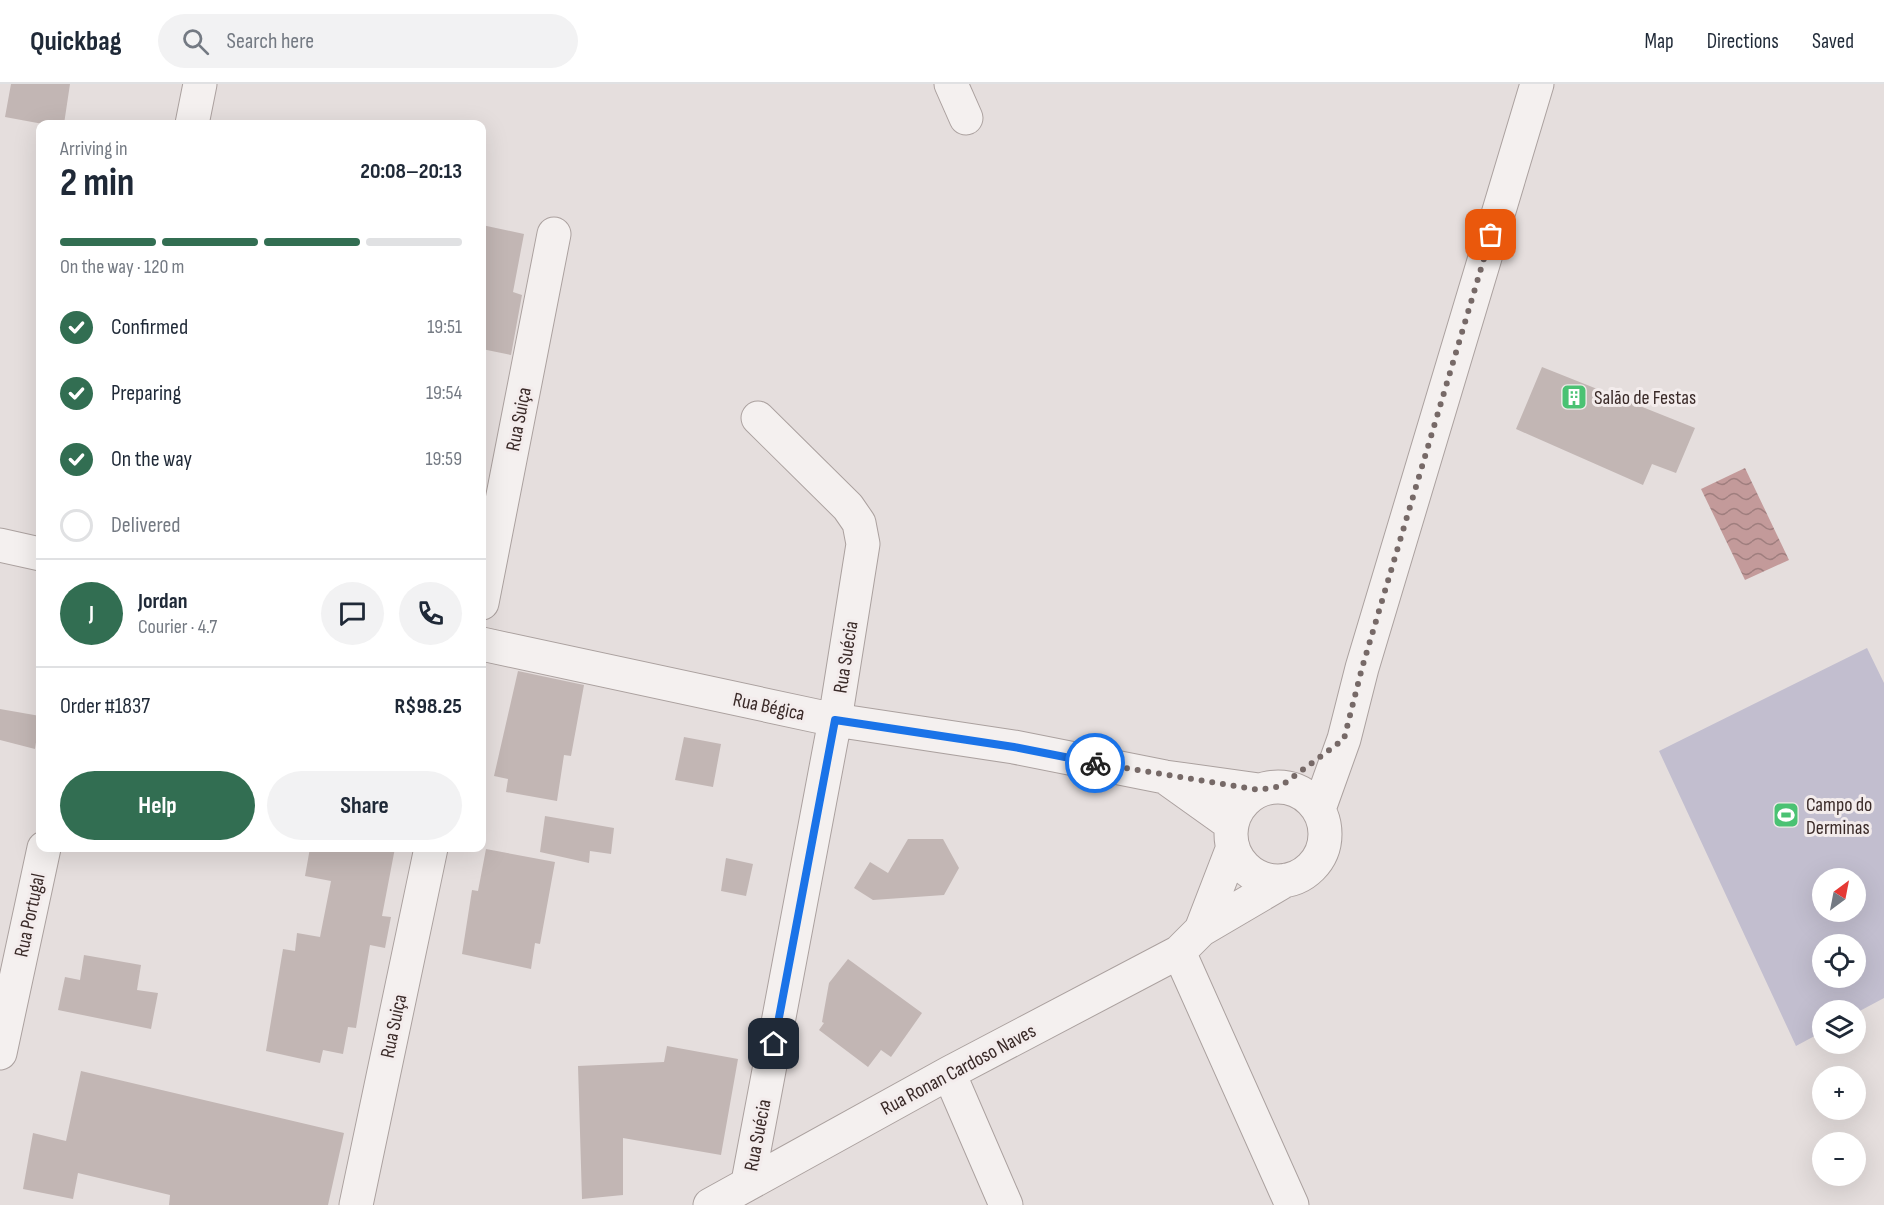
<!DOCTYPE html>
<html lang="en">
<head>
<meta charset="utf-8">
<style>
  body { margin:0; font-family:"Sofia Sans Condensed",sans-serif; background:#f2f2f3; color:#1f2937; height:100vh; display:flex; flex-direction:column; font-size:22px; white-space:nowrap }
  * { box-sizing:border-box; margin:0 }
  p { font-size:20px; color:#747a83 }
  .icon { flex:none; width:33px; height:33px; fill:none; stroke:currentColor; stroke-width:2; stroke-linecap:round; stroke-linejoin:round }
  .map { position:relative; flex:1; overflow:hidden }
  .drawer { position:absolute; left:36px; top:36px; width:450px; height:732px; display:flex; flex-direction:column; background:#fff; border-radius:12px; box-shadow:0 6px 24px #0002 }
  .drawer>* { flex:none }
  .needle { width:39px; rotate:32deg }
  .buttons { position:absolute; left:1812px; top:784px; display:grid; gap:12px }
  .buttons a { display:grid; place-items:center; width:54px; height:54px; border-radius:50%; background:#fff; box-shadow:0 6px 24px #0002; font-size:30px }
  .pin { position:absolute; display:grid; place-items:center; width:51px; height:51px; color:#fff; margin:-26px; border-radius:12px; box-shadow:0 3px 9px #0006 }
  .courier { position:absolute; display:grid; place-items:center; width:60px; height:60px; margin:-30px; border:4px solid #1a73e8; border-radius:50%; background:#fff; color:#222; box-shadow:0 2px 8px #0007 }
  .head em { font-style:normal; font-weight:700 }
  .head div { display:flex; flex-direction:column-reverse }
  .head { display:flex; align-items:center; justify-content:space-between; height:102px; padding:0 24px }
  h1 { font-size:39px; font-weight:700; line-height:45px }
  .bar { display:grid; grid-template-columns:repeat(4,1fr); gap:9px 6px; align-content:center; height:72px; padding:0 24px }
  .bar i { height:8px; border-radius:4px; background:#e0e1e3 }
  .bar .active { background:#326e52 }
  .bar p { grid-column:span 4 }
  .line { display:flex; align-items:center; gap:15px; padding:0 24px; border-top:2px solid #e0e1e3 }
  .line div { flex:1 }
  .round { display:grid; place-items:center; flex:none; width:63px; height:63px; border-radius:32px; background:#f2f2f3 }
  ol { padding:0 24px; list-style:none }
  li { display:flex; align-items:center; gap:18px; height:66px }
  li p { margin-inline-start:auto }
  li .icon { padding:6px; border-radius:50%; background:#326e52; color:#fff; stroke-width:4 }
  li:last-child { color:#747a83 }
  li i { width:33px; height:33px; border:3px solid #e0e1e3; border-radius:50% }
  .primary-button { display:flex; gap:12px; margin-top:auto; padding:12px 24px }
  .primary-button a { flex:1; height:69px; border-radius:36px; background:#326e52; color:#fff; font-size:24px; font-weight:700; line-height:69px; text-align:center }
  .primary-button a+a { background:#f2f2f3; color:#1f2937 }
  header { display:flex; align-items:center; gap:36px; box-sizing:border-box; height:84px; padding:0 30px; background:#fff; border-bottom:2px solid #e0e1e3 }
  header strong { font-size:28px }
  nav { display:flex; gap:33px; margin-inline-start:auto; font-size:21px }
  .search { width:420px; height:54px; background:#f2f2f3; display:flex; align-items:center; gap:15px; box-sizing:border-box; padding:0 21px; border-radius:33px; color:#747a83; font-size:22px }
  .map>svg:first-child { display:block }
</style>
</head>
<body>
<header>
<strong>Quickbag</strong>
<div class="search"><svg class="icon" aria-label="search" viewBox="0 0 24 24"><circle cx="10" cy="10" r="6"/><path d="M15 15l6 6"/></svg>Search here</div>
<nav><a>Map</a><a>Directions</a><a>Saved</a></nav>
</header>
<div class="map">
<svg width="1884" height="1121" viewBox="0 0 1884 1121">
  <defs>
    <pattern id="water-waves" width="16" height="10" patternUnits="userSpaceOnUse" patternTransform="scale(1.5)"><rect width="16" height="10" fill="#c39a9a"/><path d="M0 5q4-4 8 0t8 0" fill="none" stroke="#9f7e7e"/></pattern>
  </defs>
  <rect width="100%" height="100%" fill="#e5dedd"/>
  <path fill="#c2becf" fill-rule="evenodd" d="M 1867,564 L 1884,599 L 1884,914 L 1856,929 L 1856,927 L 1822,927 L 1822,948 L 1796,962 L 1659,667 ZM 1822,795 L 1856,795 L 1856,828 L 1822,828 ZM 1822,861 L 1856,861 L 1856,894 L 1822,894 Z"/>
  <path fill="url(#water-waves)" d="M 1745,384 L 1789,476 L 1745,496 L 1701,405 Z"/>
  <path fill="#c2b6b4" d="M 11,0 L 70,0 L 64,40 L 43,40 L 5,33 Z
    M 482,141 L 524,150 L 513,208 L 522,211 L 511,271 L 482,265 Z
    M 1542,283 L 1695,344 L 1676,389 L 1652,380 L 1643,401 L 1516,345 Z
    M 518,587 L 584,601 L 571,672 L 564,671 L 557,717 L 506,708 L 508,695 L 494,692 Z
    M 0,625 L 40,632 L 35,665 L 0,656 Z
    M 684,653 L 721,660 L 713,703 L 675,696 Z
    M 545,732 L 614,744 L 611,770 L 590,767 L 589,779 L 540,768 Z
    M 908,755 L 943,755 L 959,784 L 944,811 L 873,816 L 854,804 L 870,778 L 888,789 Z
    M 310,764 L 395,764 L 382,832 L 391,833 L 385,864 L 370,861 L 356,944 L 348,943 L 343,970 L 323,966 L 320,979 L 266,967 L 283,865 L 295,867 L 297,849 L 320,853 L 331,797 L 305,792 Z
    M 486,765 L 555,778 L 540,860 L 535,859 L 531,885 L 462,870 L 472,806 L 478,807 Z
    M 726,774 L 753,780 L 746,812 L 721,807 Z
    M 84,871 L 141,881 L 137,906 L 158,909 L 151,945 L 58,926 L 65,893 L 80,896 Z
    M 848,875 L 922,929 L 891,973 L 881,966 L 868,983 L 819,946 L 824,939 L 822,938 L 829,899 Z
    M 667,962 L 738,975 L 721,1071 L 623,1054 L 623,1111 L 582,1115 L 578,982 L 664,978 Z
    M 81,987 L 344,1049 L 328,1121 L 169,1121 L 170,1111 L 78,1089 L 73,1115 L 23,1105 L 33,1049 L 66,1057 Z"/>
  <g fill="none" stroke-linecap="round" stroke-linejoin="round">
    <g stroke="#aba19f" stroke-width="35">
      <path id="minor" d="M 951,0 L 966,34
        M 192,40 L 200,0
        M 0,461 L 40,470
        M 482,519 L 554,150
        M 482,560 L 835,636 L 1014,663 L 1165,693 L 1259,706
        M 1169,696 L 1232,741
        M1231 750a47 47 0 1 1 94 0a47 47 0 1 1-94 0Z
        M 1319,725 L 1344,655 L 1362,584 L 1537,0
        M 1201,846 L 1233,763
        M 1179,868 L 1292,1121
        M 0,969 L 44,764
        M 949,989 L 1006,1121
        M 748,1098 L 835,636 L 863,460 L 859,439 L 848,423 L 758,334
        M 356,1121 L 431,764
        M 710,1121 L 949,989 L 1179,868 L 1201,846 L 1286,796"/>
    </g>
    <use href="#minor" stroke="#f4f0ef" stroke-width="33"/>
  </g>
  <g fill="none" stroke-linecap="round" stroke-linejoin="round">
    <path stroke="#766967" stroke-width="6" stroke-dasharray="0 10.8" d="M 1095,679 L 1259,706 L 1281,702 L 1344,655 L 1362,584 L 1491,151"/>
    <path stroke="#1a73e8" stroke-width="8" d="M 774,960 L 835,636 L 1014,663 L 1095,679"/>
  </g>
  <defs>
    <g id="building-square" transform="scale(1.35)"><rect x="-9" y="-9" width="18" height="18" rx="4" fill="#4ac273" stroke="#f3ecec"/><path d="M-4-6H4V6H1V3H-1V6H-4ZM-2.5-4.3h1.7v1.8h-1.7ZM.8-4.3h1.7v1.8H.8ZM-2.5-1h1.7V.8h-1.7ZM.8-1h1.7V.8H.8Z" fill="#fff"/></g>
    <g id="stadium-square" transform="scale(1.35)"><rect x="-9" y="-9" width="18" height="18" rx="4" fill="#4ac273" stroke="#f3ecec"/><path d="M0-5a6.5 5 0 1 0 0 10a6.5 5 0 1 0 0-10ZM-3.5-1.8h7v3.6h-7Z" fill="#fff"/></g>
  </defs>
  <g fill-rule="evenodd">
    <use href="#building-square" x="1574" y="313"/>
    <use href="#stadium-square" x="1786" y="731"/>
  </g>
  <g text-anchor="middle" stroke-width="6" stroke-linejoin="round" paint-order="stroke">
    <g font-size="20" fill="#3a2a28" stroke="#f3ecec" text-anchor="start">
      <text x="1594" y="320">Salão de Festas</text>
      <text x="1806" y="727">Campo do<tspan x="1806" dy="23">Derminas</tspan></text>
    </g>
    <g font-size="20" fill="#3a2a28" stroke="#f3ecec">
      <text transform="translate(518 335) rotate(-79)" y="7">Rua Suiça</text>
      <text transform="translate(845 573) rotate(-81)" y="7">Rua Suécia</text>
      <text transform="translate(769 622) rotate(12)" y="7">Rua Bégica</text>
      <text transform="translate(29 831) rotate(-78)" y="7">Rua Portugal</text>
      <text transform="translate(393 942) rotate(-78)" y="7">Rua Suiça</text>
      <text transform="translate(958 985) rotate(-28)" y="7">Rua Ronan Cardoso Naves</text>
      <text transform="translate(757 1051) rotate(-79)" y="7">Rua Suécia</text>
    </g>
  </g>
</svg>
<div class="buttons">
<a><svg class="needle" viewBox="-14 -14 28 28"><path d="M0-13l5 13h-10z" fill="#e53935"/><path d="M0 13l5-13h-10z" fill="#747a83"/></svg></a>
<a><svg class="icon" aria-label="locate" viewBox="0 0 24 24"><circle cx="12" cy="12" r="6"/><path d="M12 2v4M12 18v4M2 12h4M18 12h4"/></svg></a>
<a><svg class="icon" aria-label="layers" viewBox="0 0 24 24"><path d="M12 4l9 5-9 5-9-5zM3 14l9 5 9-5"/></svg></a>
<a>+</a>
<a>−</a>
</div>
<div class="pin" style="left:1491px;top:151px;background:#ea580c"><svg class="icon" aria-label="bag" viewBox="0 0 24 24"><path d="M5 8h14l-1 12H6zM9 8a3 3 0 0 1 6 0"/></svg></div>
<div class="pin" style="left:774px;top:960px;background:#1f2937"><svg class="icon" aria-label="home" viewBox="0 0 24 24"><path d="M3 11l9-7 9 7M6 9v11h12V9"/></svg></div>
<div class="courier" style="left:1095px;top:679px"><svg class="icon" aria-label="bike" viewBox="0 0 24 24"><circle cx="6" cy="16" r="4"/><circle cx="18" cy="16" r="4"/><path d="M6 16l4-8h5l3 8M10 8l3 8H6M13 5h3"/></svg></div>
<section class="drawer">
<div class="head"><div><h1>2 min</h1><p>Arriving in</p></div><em>20:08–20:13</em></div>
<div class="bar"><i class="active"></i><i class="active"></i><i class="active"></i><i></i><p>On the way · 120 m</p></div>
<ol>
<li><svg class="icon" aria-label="check" viewBox="0 0 24 24"><path d="M5 12l5 5 9-10"/></svg>Confirmed<p>19:51</p></li>
<li><svg class="icon" aria-label="check" viewBox="0 0 24 24"><path d="M5 12l5 5 9-10"/></svg>Preparing<p>19:54</p></li>
<li><svg class="icon" aria-label="check" viewBox="0 0 24 24"><path d="M5 12l5 5 9-10"/></svg>On the way<p>19:59</p></li>
<li><i></i>Delivered</li>
</ol>
<div class="line" style="height:108px"><b class="round" style="background:#326e52;color:#fff">J</b><div><b>Jordan</b><p>Courier · 4.7</p></div><a class="round"><svg class="icon" aria-label="chat" viewBox="0 0 24 24"><path d="M4 5h16v11H9l-5 4z"/></svg></a><a class="round"><svg class="icon" aria-label="phone" viewBox="0 0 24 24"><path d="M5 4h4l2 5-3 2q2 4 5 5l2-3 5 2v4C11 20 4 13 5 4z"/></svg></a></div>
<div class="line" style="height:78px"><div>Order #1837</div><b>R$98.25</b></div>
<div class="primary-button"><a>Help</a><a>Share</a></div>
</section>
</div>
</body>
</html>
